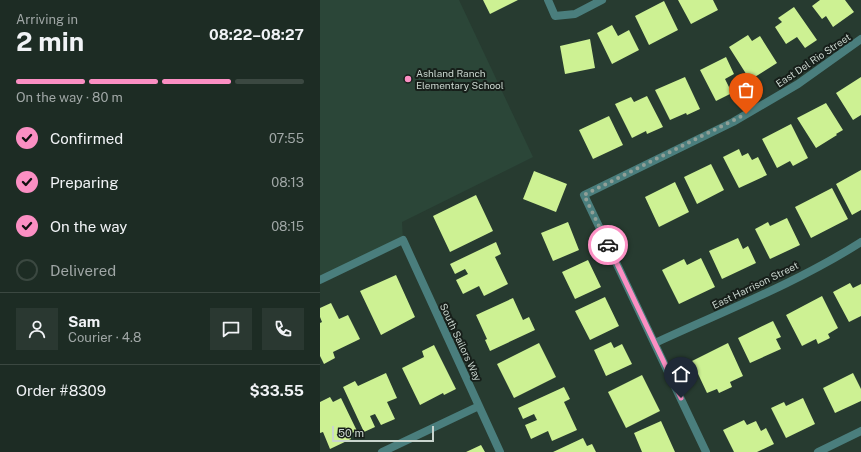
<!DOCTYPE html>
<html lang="en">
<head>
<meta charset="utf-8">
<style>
  body { margin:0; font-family:"Public Sans",sans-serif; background:#2a3831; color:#f1f3f6; height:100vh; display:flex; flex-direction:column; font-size:15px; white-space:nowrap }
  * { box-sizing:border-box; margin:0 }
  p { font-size:13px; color:#a0a7a6 }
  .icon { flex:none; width:22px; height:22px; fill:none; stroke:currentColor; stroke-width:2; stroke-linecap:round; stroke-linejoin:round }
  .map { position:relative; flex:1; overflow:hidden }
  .sheet { display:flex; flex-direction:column; background:#1d2c24; width:320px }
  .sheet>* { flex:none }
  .scale { position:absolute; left:12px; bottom:10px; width:102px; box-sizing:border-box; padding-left:4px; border:2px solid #c9d5ce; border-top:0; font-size:11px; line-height:14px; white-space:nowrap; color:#c9d5ce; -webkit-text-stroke:3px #171f1a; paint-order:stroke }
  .pin { position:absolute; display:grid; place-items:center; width:34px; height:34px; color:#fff; margin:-41px -17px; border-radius:50% 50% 50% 0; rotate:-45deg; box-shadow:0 0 4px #0007 }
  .pin .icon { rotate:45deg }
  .courier { position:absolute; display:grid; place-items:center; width:40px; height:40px; margin:-20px; border:3px solid #fb8fc3; border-radius:50%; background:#fff; color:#222; box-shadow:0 1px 5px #0007 }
  .overview em { font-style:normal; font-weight:700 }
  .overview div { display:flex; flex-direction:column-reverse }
  .overview { display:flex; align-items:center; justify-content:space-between; height:68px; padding:0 16px }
  h1 { font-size:26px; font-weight:700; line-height:30px }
  .bar { display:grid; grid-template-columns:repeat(4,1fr); gap:6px 4px; align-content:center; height:48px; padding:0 16px }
  .bar i { height:5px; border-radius:3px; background:#3b4841 }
  .bar .on { background:#fb8fc3 }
  .bar p { grid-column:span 4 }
  .line { display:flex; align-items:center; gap:10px; padding:0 16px; border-top:1px solid #3b4841 }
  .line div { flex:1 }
  .round { display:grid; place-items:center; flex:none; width:42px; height:42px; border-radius:0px; background:#2a3831 }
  ol { padding:0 16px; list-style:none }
  li { display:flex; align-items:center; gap:12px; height:44px }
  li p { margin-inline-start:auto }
  li .icon { padding:4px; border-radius:50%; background:#fb8fc3; color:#111; stroke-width:4 }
  li:last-child { color:#a0a7a6 }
  li i { width:22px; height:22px; border:2px solid #3b4841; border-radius:50% }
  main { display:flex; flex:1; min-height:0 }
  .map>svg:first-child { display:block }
</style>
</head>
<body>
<main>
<section class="sheet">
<div class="overview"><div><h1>2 min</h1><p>Arriving in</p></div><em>08:22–08:27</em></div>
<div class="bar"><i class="on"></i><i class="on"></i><i class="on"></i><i></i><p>On the way · 80 m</p></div>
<ol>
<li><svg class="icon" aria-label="check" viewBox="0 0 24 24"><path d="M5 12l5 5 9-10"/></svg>Confirmed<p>07:55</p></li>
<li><svg class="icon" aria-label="check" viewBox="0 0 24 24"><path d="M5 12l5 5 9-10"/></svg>Preparing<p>08:13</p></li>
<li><svg class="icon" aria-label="check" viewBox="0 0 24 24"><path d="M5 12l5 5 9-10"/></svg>On the way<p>08:15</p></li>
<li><i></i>Delivered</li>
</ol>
<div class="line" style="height:72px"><a class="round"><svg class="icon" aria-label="person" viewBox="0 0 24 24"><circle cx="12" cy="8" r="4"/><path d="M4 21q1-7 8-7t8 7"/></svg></a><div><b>Sam</b><p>Courier · 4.8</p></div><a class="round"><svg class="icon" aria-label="chat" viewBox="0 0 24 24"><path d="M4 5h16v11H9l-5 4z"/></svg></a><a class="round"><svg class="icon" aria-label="phone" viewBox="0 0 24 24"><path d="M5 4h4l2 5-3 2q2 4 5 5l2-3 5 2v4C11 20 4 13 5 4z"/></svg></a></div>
<div class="line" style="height:52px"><div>Order #8309</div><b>$33.55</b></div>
</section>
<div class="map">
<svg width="541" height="452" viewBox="0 0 541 452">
  <rect width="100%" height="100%" fill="#273b30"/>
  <path fill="#2b4638" d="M 0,0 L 139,0 L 213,157 L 82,222 L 83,240 L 0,280 Z"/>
  <path fill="#cdf193" d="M 163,0 L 198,0 L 170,14 Z
    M 358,0 L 393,0 L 398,10 L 371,24 Z
    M 500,0 L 525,0 L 534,12 L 513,27 L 506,16 L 502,19 L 492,6 Z
    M 344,1 L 358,30 L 329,45 L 315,16 Z
    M 474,7 L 497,40 L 485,48 L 477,37 L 466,44 L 455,27 L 462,22 L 458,18 Z
    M 292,25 L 298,36 L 309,30 L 319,50 L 292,64 L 277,33 Z
    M 428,35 L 432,41 L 440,36 L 457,63 L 430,80 L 409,47 Z
    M 270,39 L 275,68 L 245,74 L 240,46 Z
    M 406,57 L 414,74 L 405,79 L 412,93 L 396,101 L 380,70 Z
    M 365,77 L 380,109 L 367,115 L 366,113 L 350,120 L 335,90 Z
    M 541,77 L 541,115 L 533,120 L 516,93 Z
    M 327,96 L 343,127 L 327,134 L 326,131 L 312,138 L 295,104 L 311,97 L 314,102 Z
    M 506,103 L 523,130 L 516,134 L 517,135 L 496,148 L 477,118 Z
    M 289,116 L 303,145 L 273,159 L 259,130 Z
    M 471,124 L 488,158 L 473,166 L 470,161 L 457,168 L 442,139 Z
    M 419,149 L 422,156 L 428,153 L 432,160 L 438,157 L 447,175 L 419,188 L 403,157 Z
    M 391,164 L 404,190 L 377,204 L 364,177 Z
    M 541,170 L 541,210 L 532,215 L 516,184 Z
    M 214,171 L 247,184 L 236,212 L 203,199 Z
    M 355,182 L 369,212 L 339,227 L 325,197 Z
    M 512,188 L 528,219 L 491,238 L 475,207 Z
    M 156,195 L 173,231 L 130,252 L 113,216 Z
    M 467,218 L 480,245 L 450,259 L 435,229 L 448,222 L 450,226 Z
    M 248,222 L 259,250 L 233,261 L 221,233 Z
    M 418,238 L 423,249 L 428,246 L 436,263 L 402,279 L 389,251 Z
    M 176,242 L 181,254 L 175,257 L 188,284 L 164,296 L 159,286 L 143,294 L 136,280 L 148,274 L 145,269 L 135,274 L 130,264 Z
    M 381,258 L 395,287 L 359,304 L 342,270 L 364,259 L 367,265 Z
    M 268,260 L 281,287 L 255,299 L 242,272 Z
    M 76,275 L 95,317 L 61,335 L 40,291 Z
    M 530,283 L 533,288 L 541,284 L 541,316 L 529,322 L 513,292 Z
    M 502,296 L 518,328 L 508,334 L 510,338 L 498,344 L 496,339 L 482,346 L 466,315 Z
    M 285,297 L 299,326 L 270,340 L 255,311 Z
    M 193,298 L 203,320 L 209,317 L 215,330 L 170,351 L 165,340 L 167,339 L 156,315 Z
    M 11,303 L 19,319 L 28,315 L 40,339 L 13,352 L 15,358 L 4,364 L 0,356 L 0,323 L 2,322 L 0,317 L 0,308 Z
    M 453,321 L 461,337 L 456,339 L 461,349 L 430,363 L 418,338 Z
    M 291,342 L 294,348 L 302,344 L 312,364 L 286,376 L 274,350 Z
    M 219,343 L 236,377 L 194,398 L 177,364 Z
    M 408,343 L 423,376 L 410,382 L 412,387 L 399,393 L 397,389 L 387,393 L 372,361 Z
    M 114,345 L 136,389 L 124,395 L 123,393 L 100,405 L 82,368 L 104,357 L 102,351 Z
    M 66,373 L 77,398 L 67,402 L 75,419 L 61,425 L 55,414 L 50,416 L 55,427 L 44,432 L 23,387 L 35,381 L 38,386 Z
    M 533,373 L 541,389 L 541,401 L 515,413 L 503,388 Z
    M 322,375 L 340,411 L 306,428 L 288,392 Z
    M 244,387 L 250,399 L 244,402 L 257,430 L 232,441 L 228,431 L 211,439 L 205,425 L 217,420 L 214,414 L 203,419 L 198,408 Z
    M 10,397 L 13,402 L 21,398 L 37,431 L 29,434 L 31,439 L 10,449 L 3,432 L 0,433 L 0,402 Z
    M 483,398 L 495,424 L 466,438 L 451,408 L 464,402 L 466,406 Z
    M 424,420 L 427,425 L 436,421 L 441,431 L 446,428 L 454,444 L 437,452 L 414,452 L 403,430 Z
    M 341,421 L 355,452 L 322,452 L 314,433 Z
    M 263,438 L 267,446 L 272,444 L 276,452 L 233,452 Z
    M 161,445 L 165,452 L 146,452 Z"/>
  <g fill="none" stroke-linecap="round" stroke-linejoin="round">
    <path stroke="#4a7e7d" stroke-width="8" d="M 228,0 L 235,16 L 255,14 L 282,0
      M 0,280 L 83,240 L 180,452
      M 335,343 C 404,311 477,283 541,242
      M 62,452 L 159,406
      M 386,452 L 264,195 L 413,122 L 478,84 L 541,39
      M 498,452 L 541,431"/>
  </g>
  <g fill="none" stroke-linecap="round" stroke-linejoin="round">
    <path stroke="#909f97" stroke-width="4" stroke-dasharray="0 7.2" d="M 288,245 L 264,195 L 426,114"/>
    <path stroke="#fb8fc3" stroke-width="5" d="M 288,245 L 361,398"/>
  </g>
  <circle fill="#fb8fc3" stroke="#171f1a" stroke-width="1.5" cx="88" cy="79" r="4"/>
  <g text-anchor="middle" stroke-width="4" stroke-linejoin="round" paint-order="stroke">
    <g font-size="10" fill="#c9d5ce" stroke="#171f1a">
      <text transform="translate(493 60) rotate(-34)" y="4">East Del Rio Street</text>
      <text transform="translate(435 285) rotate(-26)" y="4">East Harrison Street</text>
      <text transform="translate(141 342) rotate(65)" y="4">South Sailors Way</text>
    </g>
    <g font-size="10" fill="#c9d5ce" stroke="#171f1a" text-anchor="start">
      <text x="96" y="77">Ashland Ranch<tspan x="96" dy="12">Elementary School</tspan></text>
    </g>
  </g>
</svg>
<div class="scale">50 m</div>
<div class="pin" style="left:426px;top:114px;background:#ea580c"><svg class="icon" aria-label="bag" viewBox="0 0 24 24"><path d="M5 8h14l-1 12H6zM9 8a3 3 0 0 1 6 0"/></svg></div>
<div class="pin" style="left:361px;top:398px;background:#1f2937"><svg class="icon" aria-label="home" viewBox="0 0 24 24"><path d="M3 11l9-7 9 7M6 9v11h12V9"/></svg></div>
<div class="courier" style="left:288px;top:245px"><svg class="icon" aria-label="car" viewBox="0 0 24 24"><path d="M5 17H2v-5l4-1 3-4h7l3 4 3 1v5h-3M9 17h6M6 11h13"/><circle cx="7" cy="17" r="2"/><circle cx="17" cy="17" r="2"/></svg></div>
</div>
</main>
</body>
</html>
